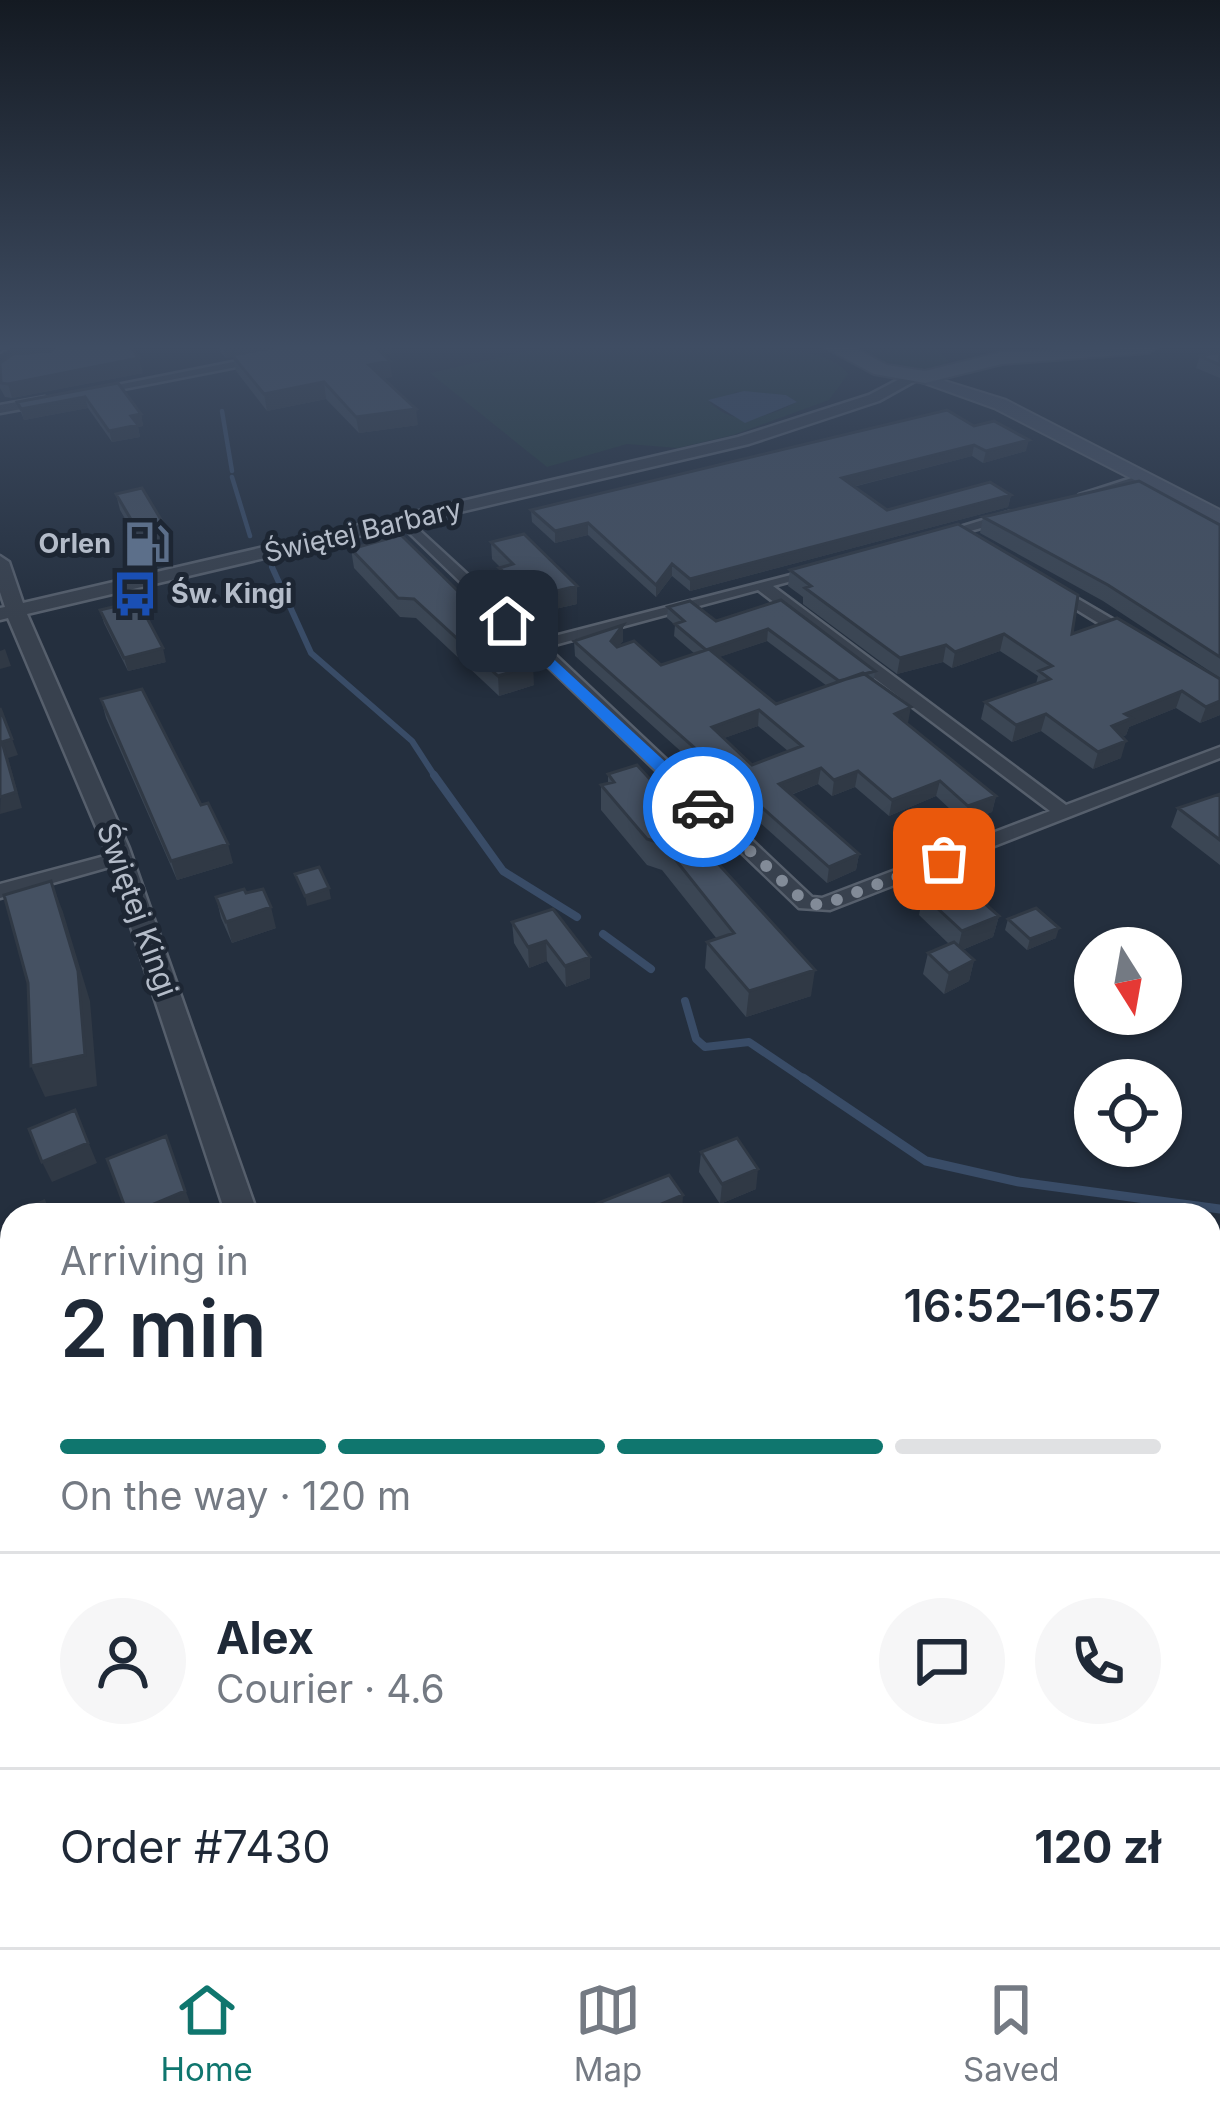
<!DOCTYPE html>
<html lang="en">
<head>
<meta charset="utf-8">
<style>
  body { margin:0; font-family:Inter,sans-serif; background:#f6f6f7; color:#1f2937; height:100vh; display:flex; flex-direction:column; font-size:45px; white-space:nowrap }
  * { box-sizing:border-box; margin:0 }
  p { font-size:39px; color:#747a83 }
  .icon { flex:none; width:66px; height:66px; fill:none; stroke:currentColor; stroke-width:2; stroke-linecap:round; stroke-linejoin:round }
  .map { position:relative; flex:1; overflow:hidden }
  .side { position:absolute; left:0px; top:1203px; width:1221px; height:744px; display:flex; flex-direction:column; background:#fff; border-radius:36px 36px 0 0; box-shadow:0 3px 9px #0004 }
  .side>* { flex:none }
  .needle { width:78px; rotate:169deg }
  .controls { position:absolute; left:1074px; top:927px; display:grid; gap:24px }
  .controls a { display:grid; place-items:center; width:108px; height:108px; border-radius:50%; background:#fff; box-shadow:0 3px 9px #0004; font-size:60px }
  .pin { position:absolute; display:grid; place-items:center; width:102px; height:102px; color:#fff; margin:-51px; border-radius:24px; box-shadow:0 6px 18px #0006 }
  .courier { position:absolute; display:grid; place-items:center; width:120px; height:120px; margin:-60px; border:9px solid #1a73e8; border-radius:50%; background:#fff; color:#222; box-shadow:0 3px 15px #0007 }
  .overview em { font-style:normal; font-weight:600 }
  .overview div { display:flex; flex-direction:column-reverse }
  .overview { display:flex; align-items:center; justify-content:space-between; height:204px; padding:0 60px }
  h1 { font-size:78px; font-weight:600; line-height:90px }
  .bar { display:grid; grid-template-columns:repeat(4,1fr); gap:18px 12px; align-content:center; height:144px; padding:0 60px }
  .bar i { height:15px; border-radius:9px; background:#e0e1e3 }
  .bar .on { background:#0f766e }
  .bar p { grid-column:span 4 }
  .line { display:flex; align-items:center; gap:30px; padding:0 60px; border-top:3px solid #e0e1e3 }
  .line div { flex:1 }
  .round { display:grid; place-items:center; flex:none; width:126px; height:126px; border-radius:63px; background:#f6f6f7 }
  .tab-bar { display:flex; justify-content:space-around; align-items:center; height:168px; border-top:3px solid #e0e1e3; background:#fff; font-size:33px; color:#747a83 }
  .tab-bar a { display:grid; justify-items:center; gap:6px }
  .tab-bar .on { color:#0f766e }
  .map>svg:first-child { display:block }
</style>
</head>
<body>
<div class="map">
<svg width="1220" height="1947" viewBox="0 0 1220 1947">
  <rect width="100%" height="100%" fill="#242f3e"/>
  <path fill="#263c3f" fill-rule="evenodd" d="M 546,347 C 601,347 822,329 848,374 L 829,400 L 733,435 L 678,448 L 627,444 L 547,467 L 430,373 ZM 737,392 L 786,395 L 797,402 C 764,418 739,429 709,402 Z
    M 872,347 L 935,347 L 949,361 C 925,383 889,368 866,352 Z"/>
  <path fill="#394c67" d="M 744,391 L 786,395 L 797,402 L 745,423 L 708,400 Z"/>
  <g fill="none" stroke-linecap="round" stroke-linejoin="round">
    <path stroke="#394c67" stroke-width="4.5" d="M 222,411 L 232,471
      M 232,477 L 250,536"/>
    <path stroke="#394c67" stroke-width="6" d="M 272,567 L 311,653 L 412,741 L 436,778"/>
    <path stroke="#394c67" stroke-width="8" d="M 434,775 L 503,871 L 577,917
      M 603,934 L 651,969
      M 685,1001 L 696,1039 L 705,1047 L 749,1042 L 807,1081"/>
    <path stroke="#394c67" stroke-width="9" d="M 803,1078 L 926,1161 L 1019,1182 L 1220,1209"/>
    <g stroke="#565f6c" stroke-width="5">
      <path id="minor" d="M 263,356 L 269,359 L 267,361 L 93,395 L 87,391 Z
        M 45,397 L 51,401 L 49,404 L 0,413 L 0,405 Z
        M 1138,476 L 1150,479 L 1086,499 L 1079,495 Z
        M 1009,512 L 1014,513 L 1014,519 L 941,539 L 934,535 Z
        M 405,517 L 539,640 L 818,568 L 818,574 L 773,586 L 1066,805 L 1220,747 L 1220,758 L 830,910 L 799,908 L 400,524 L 400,518 ZM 758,590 L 1050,811 L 822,898 L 812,897 L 547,647 Z
        M 1056,586 L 1138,634 L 1140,637 L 1138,640 L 1126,640 L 1051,594 L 1051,588 Z
        M 120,852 L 130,858 L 127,862 L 0,898 L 0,884 Z"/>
    </g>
    <g stroke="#565f6c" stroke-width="5">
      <path id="tertiary" d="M 0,347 L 8,347 L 0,352 Z
        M 909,374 L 922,377 L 879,401 L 749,444 L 27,614 L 129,848 L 258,1215 L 226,1215 L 105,848 L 8,618 L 0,620 L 0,608 L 5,607 L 0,592 L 0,556 L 9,562 L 23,603 L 738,437 L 869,395 Z
        M 465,1935 L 511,1935 L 515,1947 L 469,1947 Z"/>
    </g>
    <g stroke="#565f6c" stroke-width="4">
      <path id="secondary" d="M 919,373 L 1006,400 L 1220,510 L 1220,524 L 994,408 L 919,381 Z"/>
    </g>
    <g stroke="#414a57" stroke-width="4">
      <path id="primary" d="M 824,347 L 853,347 L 887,365 L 925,371 L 1002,352 L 1158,347 L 1148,353 L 1002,364 L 925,383 L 874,374 Z"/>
    </g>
    <use href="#minor" fill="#38414e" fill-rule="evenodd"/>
    <use href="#tertiary" fill="#38414e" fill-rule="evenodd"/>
    <use href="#secondary" fill="#465061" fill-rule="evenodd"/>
    <use href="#primary" fill="#56606e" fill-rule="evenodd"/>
  </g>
  <path fill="#3b4654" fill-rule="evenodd" d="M 219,347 L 393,347 L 393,353 L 383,354 L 392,377 L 383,378 L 418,425 L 359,433 L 326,399 L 267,411 L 236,371 L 233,357 L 226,358 L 220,352 Z
    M 52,351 L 143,373 L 12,398 L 5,397 L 0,388 L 0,363 Z
    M 1220,352 L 1220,378 L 1196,368 L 1200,356 Z
    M 118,383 L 141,414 L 143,426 L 138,427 L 140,437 L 112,442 L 88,408 L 24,420 L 17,402 Z
    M 974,426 L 1026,451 L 983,463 L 972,456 L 853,487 L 887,510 L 1011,495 L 1008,507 L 690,591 L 672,576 L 656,597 L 588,535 L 555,543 L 532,522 L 531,510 Z
    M 116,494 L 166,528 L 170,544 L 143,550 L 120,510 Z
    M 983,517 L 1220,525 L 1220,678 L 1103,601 L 980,533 Z
    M 491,542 L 577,586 L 577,604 L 533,614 L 501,585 L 501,568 L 492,559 Z
    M 351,549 L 534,685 L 499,696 L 416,618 L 400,617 L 354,568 Z
    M 790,570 L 1072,634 L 1220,679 L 1220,715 L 1200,723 L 1176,708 L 1129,727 L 1126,735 L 1122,737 L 1121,758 L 1093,769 L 1041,731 L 1012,742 L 981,719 L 985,702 L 1036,684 L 1038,676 L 1000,651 L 952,668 L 943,662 L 897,674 L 803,604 L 803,597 L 788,586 Z
    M 781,600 L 875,671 L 874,680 L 907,724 L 996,796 L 992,812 L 964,822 L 936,796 L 889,816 L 855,787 L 832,796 L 818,784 L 791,795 L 859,854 L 856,870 L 827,883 L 575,656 L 574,641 L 623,625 L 623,641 L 618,646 L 661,665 L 695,654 L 674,636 L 675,625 L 667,618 L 668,607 L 716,621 ZM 767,641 L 827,686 L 776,704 L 719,657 ZM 758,726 L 788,751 L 752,765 L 724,738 Z
    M 100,610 L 166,662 L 128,671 L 104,623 Z
    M 101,699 L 201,805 L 233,863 L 177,880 L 106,718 Z
    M 608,774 L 658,798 L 811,996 L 746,1017 L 705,968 L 707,942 L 717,939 L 662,870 L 647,865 L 601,810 L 601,785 L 608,783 Z
    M 1220,794 L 1220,865 L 1171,827 L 1178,808 Z
    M 246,893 L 276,928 L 232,943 L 221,918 L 216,897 Z
    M 923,895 L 962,899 L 999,916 L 993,937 L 962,950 L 974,960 L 969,981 L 944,994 L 923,974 L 928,953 L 949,944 L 919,915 Z
    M 1008,919 L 1056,938 L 1027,950 L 1005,930 Z
    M 512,922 L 590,957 L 590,978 L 566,987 L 547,961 L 529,968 L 514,943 Z
    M 701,1152 L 756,1189 L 720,1204 L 699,1172 Z
    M 803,1935 L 897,1935 L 887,1947 L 809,1947 Z"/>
  <path fill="#303945" d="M 223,347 L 290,347 L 226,358 Z
    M 370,347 L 393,347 L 393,353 L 371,357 Z
    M 139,358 L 143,373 L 12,398 L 8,384 Z
    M 390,361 L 392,377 L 371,381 L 369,365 Z
    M 324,382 L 326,399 L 267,411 L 264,394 Z
    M 85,397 L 88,408 L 24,420 L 21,409 Z
    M 416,409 L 418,425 L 359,433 L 356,417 Z
    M 141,414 L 143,426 L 138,427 L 140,437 L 112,442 L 109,431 L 131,416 Z
    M 1029,440 L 1026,451 L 983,463 L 986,451 Z
    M 974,445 L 972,456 L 840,490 L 842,478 Z
    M 1011,495 L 1008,507 L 690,591 L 690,579 Z
    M 588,523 L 588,535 L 555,543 L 555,531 Z
    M 166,528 L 170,544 L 143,550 L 139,533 Z
    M 672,564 L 672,576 L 656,597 L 656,585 Z
    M 577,586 L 577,604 L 533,614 L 532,597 Z
    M 623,625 L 623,641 L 611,656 L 611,641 Z
    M 768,629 L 767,641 L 705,662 L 706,650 Z
    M 1004,634 L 1000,651 L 952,668 L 955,652 Z
    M 946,645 L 943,662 L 897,674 L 900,658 Z
    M 163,648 L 166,662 L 128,671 L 124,658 Z
    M 5,649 L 11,666 L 0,669 L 0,651 Z
    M 533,665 L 534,685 L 499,696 L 498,676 Z
    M 1182,691 L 1176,708 L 1129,727 L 1126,735 L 1107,743 L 1112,726 L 1125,714 Z
    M 1220,701 L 1220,715 L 1200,723 L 1206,707 Z
    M 911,707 L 908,723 L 892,729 L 895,714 Z
    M 759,710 L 758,726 L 711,743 L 712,727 Z
    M 1046,714 L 1041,731 L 1012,742 L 1016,725 Z
    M 12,739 L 18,755 L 8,758 L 22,808 L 0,814 L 2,742 Z
    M 1126,741 L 1121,758 L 1093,769 L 1098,752 Z
    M 821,768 L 818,784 L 777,800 L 779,784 Z
    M 858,771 L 855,787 L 832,796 L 834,780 Z
    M 940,781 L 936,796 L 889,816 L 892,800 Z
    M 996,796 L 992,812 L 964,822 L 968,806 Z
    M 228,844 L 233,863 L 177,880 L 171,861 Z
    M 859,854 L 856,870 L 827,883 L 829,867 Z
    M 51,881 L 63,912 L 90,1001 L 97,1086 L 45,1097 L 31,1066 Z
    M 329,888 L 331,899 L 307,906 L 305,896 Z
    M 271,907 L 276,928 L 232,943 L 226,922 Z
    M 999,916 L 993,937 L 957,952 L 962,931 Z
    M 1059,928 L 1056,938 L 1027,950 L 1030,939 Z
    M 546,941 L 547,961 L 529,968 L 528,947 Z
    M 590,957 L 590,978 L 566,987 L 565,966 Z
    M 974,960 L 969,981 L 944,994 L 949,973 Z
    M 815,970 L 811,996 L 746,1017 L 749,991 Z
    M 75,1110 L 97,1163 L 52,1182 L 42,1162 Z
    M 166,1136 L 193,1211 L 184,1215 L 131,1215 Z
    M 758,1169 L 756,1189 L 720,1204 L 722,1184 Z
    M 683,1195 L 682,1215 L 645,1215 L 645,1211 Z
    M 0,1386 L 9,1423 L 0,1427 Z
    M 12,1700 L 12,1935 L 18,1935 L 17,1947 L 0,1947 L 0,1810 Z"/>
  <path fill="#455162" stroke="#303945" stroke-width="3" fill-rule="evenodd" d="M 55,347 L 131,347 L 139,358 L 8,384 L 1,383 L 0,363 L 13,354 L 52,351 Z
    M 277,347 L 375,347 L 390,361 L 369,365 L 416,409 L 356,417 L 324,382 L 264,394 L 232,355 Z
    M 1220,352 L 1220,365 L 1200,356 Z
    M 118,383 L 141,414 L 131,416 L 138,425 L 109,431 L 85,397 L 21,409 L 17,402 Z
    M 947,410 L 974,426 L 994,421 L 1029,440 L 986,451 L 974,445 L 842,478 L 887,510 L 990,482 L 1011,495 L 690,579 L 672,564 L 656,585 L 588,523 L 555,531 L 531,510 Z
    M 1139,481 L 1220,525 L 1220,657 L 1108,585 L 983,517 Z
    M 142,488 L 166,528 L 139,533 L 116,494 Z
    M 958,524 L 1078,595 L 1072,634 L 1117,618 L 1220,679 L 1220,701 L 1206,707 L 1182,691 L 1125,714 L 1132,718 L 1112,726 L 1126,741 L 1098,752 L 1046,714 L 1016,725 L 985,702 L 1050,679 L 1039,671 L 1052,666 L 1004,634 L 955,652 L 946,645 L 900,658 L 805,588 L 811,586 L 790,570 Z
    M 524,534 L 577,586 L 532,597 L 499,568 L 513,564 L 491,542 Z
    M 401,535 L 533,665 L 498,676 L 414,599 L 398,598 L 351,549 Z
    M 781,600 L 875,671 L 839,681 L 768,629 L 706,650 L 675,624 L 684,621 L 668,607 L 690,601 L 716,621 Z
    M 138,601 L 163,648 L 124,658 L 100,610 Z
    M 623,625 L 611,641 L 617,647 L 634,641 L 661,665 L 709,649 L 776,704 L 863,673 L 911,707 L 895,714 L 996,796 L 968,806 L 940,781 L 892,800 L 858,771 L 834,780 L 821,768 L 779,784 L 859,854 L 829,867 L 574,641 ZM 759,710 L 802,746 L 752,765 L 712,727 Z
    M 142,689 L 201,805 L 208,803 L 228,844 L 171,861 L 101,699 Z
    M 0,708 L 12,739 L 2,742 L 16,792 L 0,797 Z
    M 637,765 L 658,788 L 651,790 L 815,970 L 749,991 L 707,942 L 734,933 L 663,844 L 647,839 L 601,785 L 614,782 L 608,774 Z
    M 1220,794 L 1220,840 L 1178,808 Z
    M 319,867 L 329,888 L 305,896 L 295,874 Z
    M 51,881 L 78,971 L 85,1055 L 31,1066 L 28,983 L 4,895 Z
    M 948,885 L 962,899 L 974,894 L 999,916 L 962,931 L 923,895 Z
    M 244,889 L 246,893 L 263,889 L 271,907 L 226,922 L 216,897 Z
    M 1036,908 L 1059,928 L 1030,939 L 1008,919 Z
    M 553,909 L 590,957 L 565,966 L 546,941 L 528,947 L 512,922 Z
    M 954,942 L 974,960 L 949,973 L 928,953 Z
    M 75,1110 L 88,1143 L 42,1162 L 29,1129 Z
    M 166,1136 L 185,1191 L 128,1215 L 107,1159 Z
    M 737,1138 L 758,1169 L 722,1184 L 701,1152 Z
    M 669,1175 L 683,1195 L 645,1211 L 648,1215 L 568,1215 Z
    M 44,1201 L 49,1215 L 23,1215 L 21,1211 Z
    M 12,1640 L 12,1700 L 0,1810 L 0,1646 Z
    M 813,1935 L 897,1935 L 879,1947 L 819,1947 Z"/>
  <linearGradient id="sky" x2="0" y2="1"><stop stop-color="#141a22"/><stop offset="0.56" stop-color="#3f4d63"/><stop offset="1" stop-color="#3f4d63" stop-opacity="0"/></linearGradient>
  <rect width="1220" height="619" fill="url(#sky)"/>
  <path fill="#1a73e8" d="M 507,616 L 710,803 L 710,810 L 697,810 L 502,624 Z"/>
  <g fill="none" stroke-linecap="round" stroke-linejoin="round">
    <path stroke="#828b98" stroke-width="12" stroke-dasharray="0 21.6" d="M 703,807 L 806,903 L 823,905 L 944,859"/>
  </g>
  <defs>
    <g id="fuel-bare" transform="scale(3.6)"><path d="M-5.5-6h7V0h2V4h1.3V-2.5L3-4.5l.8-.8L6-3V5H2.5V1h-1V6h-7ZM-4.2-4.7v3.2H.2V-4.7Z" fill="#5c6f8a" stroke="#1d2633" stroke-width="2.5" paint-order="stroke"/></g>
    <g id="bus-bare" transform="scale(3.6)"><path d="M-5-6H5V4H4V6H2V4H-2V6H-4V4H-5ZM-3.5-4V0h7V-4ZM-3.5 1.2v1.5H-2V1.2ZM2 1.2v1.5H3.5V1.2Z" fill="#1a4fb4" stroke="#1d2633" stroke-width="2.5" paint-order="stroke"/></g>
  </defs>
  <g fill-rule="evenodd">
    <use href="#fuel-bare" x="147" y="544"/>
    <use href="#bus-bare" x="135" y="594"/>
  </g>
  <g text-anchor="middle" stroke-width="10" stroke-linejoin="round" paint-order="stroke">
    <g font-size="27" fill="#b4bcc9" stroke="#1d2633">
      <text transform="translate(363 531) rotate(-13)" y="9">Świętej Barbary</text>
    </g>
    <g font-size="27" font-weight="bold" fill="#b4bcc9" stroke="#1d2633" text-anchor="end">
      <text x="111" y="553">Orlen</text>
      <text x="171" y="603" text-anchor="start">Św. Kingi</text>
    </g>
    <g font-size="30" fill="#b4bcc9" stroke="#1d2633">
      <text transform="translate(137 910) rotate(70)" y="10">Świętej Kingi</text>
    </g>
  </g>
</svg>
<div class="controls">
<a><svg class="needle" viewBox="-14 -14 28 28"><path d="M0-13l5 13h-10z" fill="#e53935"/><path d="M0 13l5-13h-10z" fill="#747a83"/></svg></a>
<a><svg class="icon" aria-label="locate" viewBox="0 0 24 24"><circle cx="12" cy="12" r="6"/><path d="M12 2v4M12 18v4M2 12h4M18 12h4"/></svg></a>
</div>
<div class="pin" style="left:944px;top:859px;background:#ea580c"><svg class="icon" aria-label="bag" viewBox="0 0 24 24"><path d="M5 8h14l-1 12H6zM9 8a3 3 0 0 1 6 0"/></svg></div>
<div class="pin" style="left:507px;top:621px;background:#1f2937"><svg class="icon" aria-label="home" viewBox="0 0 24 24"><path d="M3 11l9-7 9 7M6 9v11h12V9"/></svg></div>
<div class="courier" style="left:703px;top:807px"><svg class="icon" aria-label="car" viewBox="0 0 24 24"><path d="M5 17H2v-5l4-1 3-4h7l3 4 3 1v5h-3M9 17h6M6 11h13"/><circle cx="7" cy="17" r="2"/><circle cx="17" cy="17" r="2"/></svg></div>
<section class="side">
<div class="overview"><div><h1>2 min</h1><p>Arriving in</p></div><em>16:52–16:57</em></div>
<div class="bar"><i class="on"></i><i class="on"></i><i class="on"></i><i></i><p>On the way · 120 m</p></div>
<div class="line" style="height:216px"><a class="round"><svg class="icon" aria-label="person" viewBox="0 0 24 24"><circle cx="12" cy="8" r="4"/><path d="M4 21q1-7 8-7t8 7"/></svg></a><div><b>Alex</b><p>Courier · 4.6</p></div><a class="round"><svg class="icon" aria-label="chat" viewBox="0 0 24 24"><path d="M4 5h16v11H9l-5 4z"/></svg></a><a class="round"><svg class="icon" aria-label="phone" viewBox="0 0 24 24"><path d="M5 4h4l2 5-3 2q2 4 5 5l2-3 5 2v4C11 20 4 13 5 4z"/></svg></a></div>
<div class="line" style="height:156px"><div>Order #7430</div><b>120 zł</b></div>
</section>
</div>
<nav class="tab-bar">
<a class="on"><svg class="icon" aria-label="home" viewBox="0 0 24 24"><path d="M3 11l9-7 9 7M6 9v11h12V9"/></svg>Home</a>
<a><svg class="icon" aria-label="map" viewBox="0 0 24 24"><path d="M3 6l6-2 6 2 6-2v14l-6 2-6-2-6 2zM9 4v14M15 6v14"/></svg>Map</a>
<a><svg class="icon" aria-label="saved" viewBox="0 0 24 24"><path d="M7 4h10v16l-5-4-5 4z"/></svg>Saved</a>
</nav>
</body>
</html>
